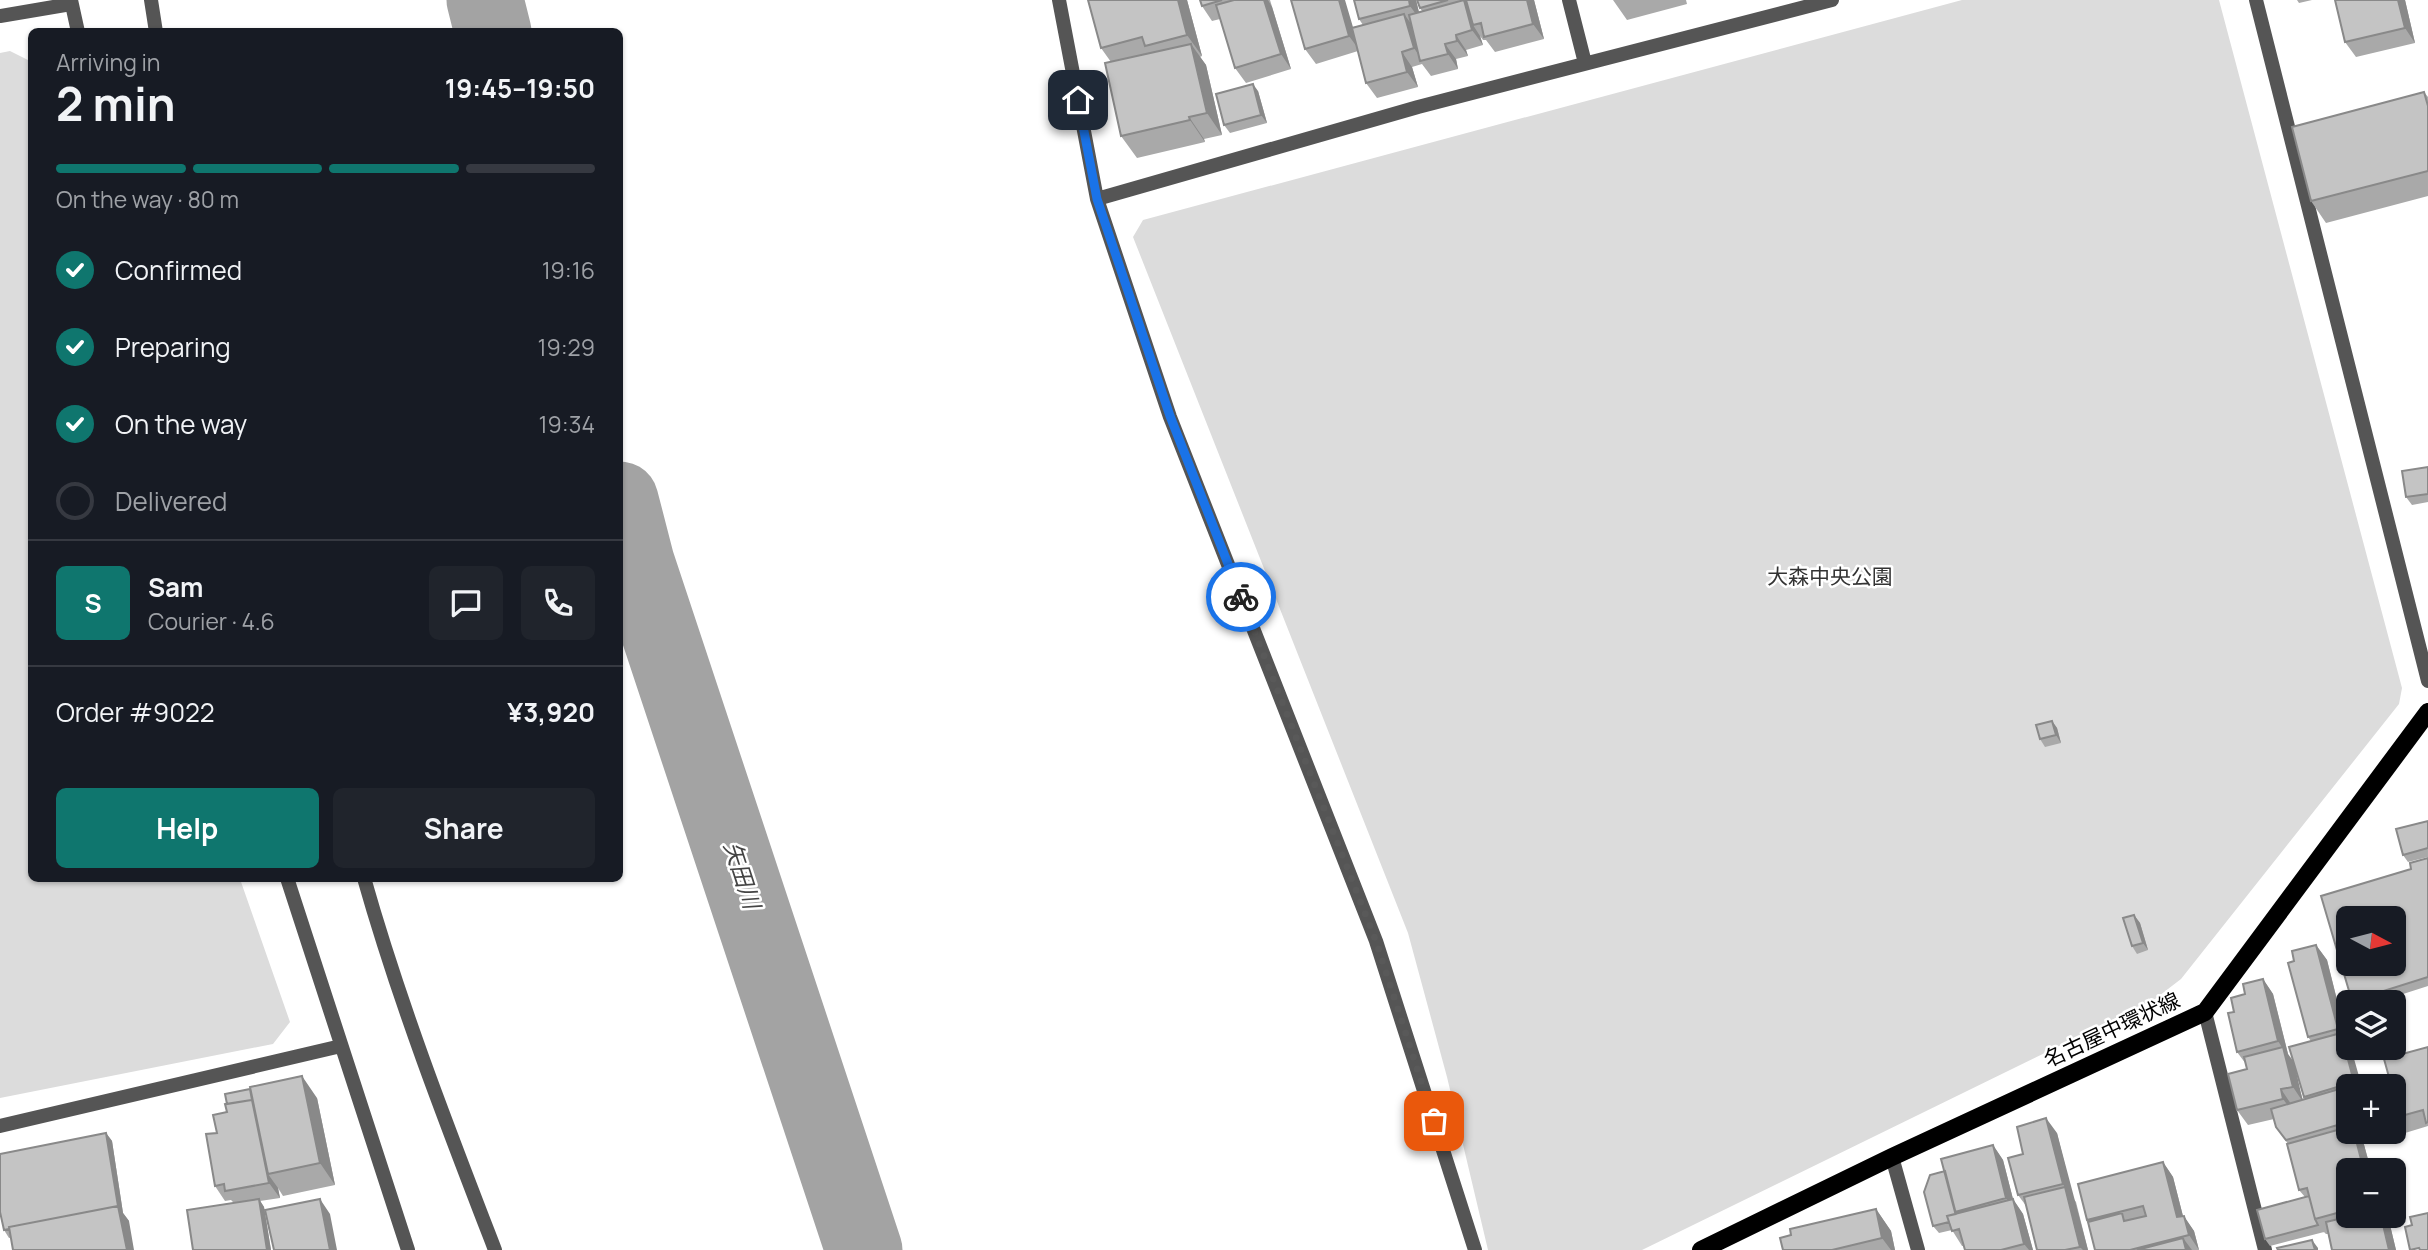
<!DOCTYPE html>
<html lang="en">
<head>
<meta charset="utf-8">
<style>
  body { margin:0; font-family:Manrope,"Noto Sans JP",sans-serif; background:#20242c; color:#f1f3f6; height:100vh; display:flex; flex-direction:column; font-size:26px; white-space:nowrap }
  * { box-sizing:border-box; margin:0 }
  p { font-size:23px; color:#9ea1a6 }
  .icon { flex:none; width:38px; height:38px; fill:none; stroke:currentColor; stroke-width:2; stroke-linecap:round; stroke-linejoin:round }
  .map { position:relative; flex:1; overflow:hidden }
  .details { position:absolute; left:28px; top:28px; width:595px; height:854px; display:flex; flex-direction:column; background:#171b24; border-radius:10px; box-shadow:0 2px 5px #0004 }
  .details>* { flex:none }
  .needle { width:46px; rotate:97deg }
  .fabs { position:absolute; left:2336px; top:906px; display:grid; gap:14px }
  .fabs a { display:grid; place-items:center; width:70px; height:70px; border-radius:10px; background:#171b24; box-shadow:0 2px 5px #0004; font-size:35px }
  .pin { position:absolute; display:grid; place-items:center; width:60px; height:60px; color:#fff; margin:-30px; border-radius:14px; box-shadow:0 4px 10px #0006 }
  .courier { position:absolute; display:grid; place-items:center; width:70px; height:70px; margin:-35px; border:5px solid #1a73e8; border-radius:50%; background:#fff; color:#222; box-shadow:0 2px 9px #0007 }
  .overview em { font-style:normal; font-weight:700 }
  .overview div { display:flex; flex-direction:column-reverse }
  .overview { display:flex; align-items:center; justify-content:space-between; height:119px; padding:0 28px }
  h1 { font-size:46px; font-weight:700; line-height:52px }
  .bar { display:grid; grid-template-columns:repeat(4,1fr); gap:10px 7px; align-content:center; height:84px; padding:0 28px }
  .bar i { height:9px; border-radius:5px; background:#363941 }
  .bar .on { background:#0f766e }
  .bar p { grid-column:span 4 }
  .line { display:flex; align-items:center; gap:18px; padding:0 28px; border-top:2px solid #363941 }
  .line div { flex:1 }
  .round { display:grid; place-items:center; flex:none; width:74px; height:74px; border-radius:10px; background:#20242c }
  ol { padding:0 28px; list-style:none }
  li { display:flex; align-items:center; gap:21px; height:77px }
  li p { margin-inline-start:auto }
  li .icon { padding:7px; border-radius:50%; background:#0f766e; color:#fff; stroke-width:4 }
  li:last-child { color:#9ea1a6 }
  li i { width:38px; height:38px; border:4px solid #363941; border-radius:50% }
  .cta { display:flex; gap:14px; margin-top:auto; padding:14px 28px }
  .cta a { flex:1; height:80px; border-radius:10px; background:#0f766e; color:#fff; font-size:28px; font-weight:700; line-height:80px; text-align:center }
  .cta a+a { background:#20242c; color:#f1f3f6 }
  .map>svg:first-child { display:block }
</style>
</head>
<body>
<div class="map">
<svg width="2428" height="1250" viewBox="0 0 2428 1250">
  <rect width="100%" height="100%" fill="#fff"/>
  <path fill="#dcdcdc" d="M 1962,0 L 2219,0 L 2402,688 L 2399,704 L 2181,979 L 2155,999 L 1642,1250 L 1488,1250 L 1447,1077 L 1408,933 L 1133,237 L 1143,220 Z
    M 10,51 L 32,62 L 32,878 L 240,879 L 290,1022 L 273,1044 L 0,1098 L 0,53 Z"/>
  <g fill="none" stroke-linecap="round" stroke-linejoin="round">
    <path stroke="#a3a3a3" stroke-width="77" d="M 485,0 L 493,32
      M 620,500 L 636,562 L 864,1250"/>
    <path stroke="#555" stroke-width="14" d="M 71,0 L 78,32
      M 151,0 L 156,32
      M 1059,0 L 1097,199 L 1170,417 L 1376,941 L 1475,1250
      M 1569,0 L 1585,63
      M 2256,0 L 2428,681
      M 0,16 L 71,4
      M 1097,199 L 1418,107 L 1832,0
      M 287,878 L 408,1250
      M 364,878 C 400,1005 448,1128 495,1250
      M 2205,1012 L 2265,1250
      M 0,1126 L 341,1046
      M 1892,1157 L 1918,1250"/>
    <path stroke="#000" stroke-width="18" d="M 1701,1250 L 1892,1157 L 2205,1012 L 2428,712"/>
  </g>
  <path fill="#a9a9a9" d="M 1088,0 L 1187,0 L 1202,56 L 1200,57 L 1206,65 L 1222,135 L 1204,139 L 1205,142 L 1137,158 L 1121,136 L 1111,62 L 1101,48 Z
    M 1200,0 L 1270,0 L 1291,69 L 1246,83 L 1235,68 L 1220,19 L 1212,21 L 1202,6 Z
    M 1354,0 L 1416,0 L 1419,12 L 1422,11 L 1420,8 L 1417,0 L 1534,0 L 1544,39 L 1495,52 L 1486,40 L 1483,40 L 1480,36 L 1483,45 L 1466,50 L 1468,56 L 1456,59 L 1458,69 L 1431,76 L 1422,64 L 1412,67 L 1418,87 L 1377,98 L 1366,83 L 1358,51 L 1316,64 L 1305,49 L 1353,27 L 1363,25 L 1359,19 Z
    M 1613,0 L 1686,0 L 1687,4 L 1627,20 Z
    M 2297,0 L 2312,0 L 2299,3 Z
    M 2335,0 L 2405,0 L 2415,43 L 2356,57 L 2345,42 Z
    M 1258,91 L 1267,123 L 1230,133 L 1224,125 Z
    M 2424,92 L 2428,97 L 2428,196 L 2326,223 L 2311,201 Z
    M 2428,467 L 2428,502 L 2412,505 L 2406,497 Z
    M 2052,721 L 2057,728 L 2061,743 L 2045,747 L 2040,739 Z
    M 2428,821 L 2428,857 L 2408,862 L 2403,855 Z
    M 2428,858 L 2428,986 L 2375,1003 L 2353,1003 L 2352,1001 L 2411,869 Z
    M 2134,915 L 2140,923 L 2148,950 L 2137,954 L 2132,946 Z
    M 2316,945 L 2327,960 L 2348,1044 L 2348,1048 L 2362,1087 L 2348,1087 L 2348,1132 L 2365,1132 L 2366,1135 L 2360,1137 L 2363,1141 L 2370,1166 L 2371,1165 L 2374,1171 L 2348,1171 L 2348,1216 L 2384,1216 L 2390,1225 L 2396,1250 L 2332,1250 L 2328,1234 L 2326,1234 L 2323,1231 L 2324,1232 L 2270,1246 L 2265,1239 L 2305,1197 L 2299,1190 L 2288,1144 L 2276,1127 L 2274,1119 L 2248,1125 L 2237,1110 L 2247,1069 L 2246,1064 L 2237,1052 L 2234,1012 L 2245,994 L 2263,979 L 2273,994 L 2288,1054 L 2303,1100 L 2305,1099 L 2304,1097 L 2311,1041 L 2308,1037 Z
    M 2428,1047 L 2428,1126 L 2405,1133 L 2394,1118 L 2389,1077 Z
    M 317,1098 L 335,1185 L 283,1196 L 278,1188 L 280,1198 L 260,1201 L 264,1207 L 271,1250 L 193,1250 L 234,1203 L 231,1200 L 225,1201 L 215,1186 L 217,1133 Z
    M 106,1133 L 112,1141 L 123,1213 L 129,1221 L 9,1238 L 4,1230 Z
    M 2057,1133 L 2073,1198 L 2076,1202 L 2088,1250 L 2037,1250 L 2027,1207 L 2018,1195 L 2023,1154 Z
    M 1993,1145 L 2003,1160 L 2013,1199 L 2023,1214 L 2033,1250 L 1965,1250 L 1964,1246 L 1962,1246 L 1952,1230 L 1939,1233 L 1933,1226 L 1945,1171 Z
    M 2163,1162 L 2173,1177 L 2183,1216 L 2194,1231 L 2199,1250 L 2095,1250 L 2087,1220 Z
    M 1876,1209 L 1891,1231 L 1895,1250 L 1783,1250 L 1791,1235 Z"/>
  <path fill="#898989" d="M 1178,0 L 1187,0 L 1202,56 L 1187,35 Z
    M 1264,0 L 1268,0 L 1272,7 L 1291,69 L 1281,54 Z
    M 1339,0 L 1345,0 L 1360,51 L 1349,36 Z
    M 1409,0 L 1416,0 L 1421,21 L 1410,6 Z
    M 1464,0 L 1475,15 L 1473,25 L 1480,36 L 1483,45 L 1472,30 Z
    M 1527,0 L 1534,0 L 1544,39 L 1533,24 Z
    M 2398,0 L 2405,0 L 2415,43 L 2405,28 Z
    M 1404,14 L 1415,29 L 1422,60 L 1414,48 Z
    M 1456,35 L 1466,50 L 1468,56 L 1457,41 Z
    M 1191,44 L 1206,65 L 1222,135 L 1207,113 Z
    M 1445,44 L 1456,59 L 1458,69 L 1448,54 Z
    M 1402,52 L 1412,67 L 1418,87 L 1407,72 Z
    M 1253,84 L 1258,91 L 1267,123 L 1261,115 Z
    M 1189,117 L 1204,139 L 1205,142 L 1190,120 Z
    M 2052,721 L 2057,728 L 2061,743 L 2056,735 Z
    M 2134,915 L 2140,923 L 2148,950 L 2143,943 Z
    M 2316,945 L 2327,960 L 2348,1044 L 2348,1048 L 2351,1048 L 2362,1087 L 2357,1087 L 2354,1082 L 2341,1034 L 2338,1029 Z
    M 2263,979 L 2273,994 L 2288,1054 L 2294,1062 L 2303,1102 L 2293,1087 L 2283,1049 L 2278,1041 Z
    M 302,1076 L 317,1098 L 335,1185 L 320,1163 Z
    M 2281,1089 L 2291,1104 L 2294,1114 L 2283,1099 Z
    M 255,1100 L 268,1174 L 278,1188 L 280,1198 L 269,1183 Z
    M 2046,1118 L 2057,1133 L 2088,1250 L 2083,1250 L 2080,1247 Z
    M 2354,1132 L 2357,1132 L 2363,1141 L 2371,1171 L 2363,1167 Z
    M 106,1133 L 112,1141 L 123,1213 L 129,1221 L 134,1250 L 127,1250 L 119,1211 Z
    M 1993,1145 L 2003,1160 L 2013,1199 L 2023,1214 L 2033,1250 L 2029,1250 L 2024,1244 L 2016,1213 L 2006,1198 Z
    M 2163,1162 L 2173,1177 L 2187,1232 L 2177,1217 Z
    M 259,1199 L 264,1207 L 271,1250 L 267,1250 Z
    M 320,1199 L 330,1214 L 337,1250 L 330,1250 Z
    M 1876,1209 L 1891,1231 L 1895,1250 L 1891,1250 L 1882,1238 Z
    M 2184,1216 L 2194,1231 L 2199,1250 L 2189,1235 Z
    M 2381,1216 L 2384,1216 L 2390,1225 L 2396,1250 L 2389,1250 Z
    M 2183,1238 L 2192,1250 L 2186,1250 Z
    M 2312,1240 L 2318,1248 L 2318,1250 L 2315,1250 Z"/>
  <path fill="#c4c4c4" stroke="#898989" stroke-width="2" fill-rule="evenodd" d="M 1088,0 L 1178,0 L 1187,35 L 1145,46 L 1142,37 L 1101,48 Z
    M 1200,0 L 1222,0 L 1202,6 Z
    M 1234,0 L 1264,0 L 1281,54 L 1235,68 L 1216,5 Z
    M 1291,0 L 1339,0 L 1349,36 L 1305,49 Z
    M 1354,0 L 1409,0 L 1410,6 L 1359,19 Z
    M 1417,0 L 1448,0 L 1420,8 Z
    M 1464,0 L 1472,30 L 1456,35 L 1457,41 L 1445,44 L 1448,54 L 1420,61 L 1409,15 Z
    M 1466,0 L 1527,0 L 1533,24 L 1484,37 L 1481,23 L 1473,25 Z
    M 2335,0 L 2398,0 L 2405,28 L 2345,42 Z
    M 1404,14 L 1414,48 L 1402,52 L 1407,72 L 1366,83 L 1352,28 Z
    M 1191,44 L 1207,113 L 1189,117 L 1190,120 L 1121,136 L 1105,63 Z
    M 1253,84 L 1261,115 L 1224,125 L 1216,94 Z
    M 2424,92 L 2428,106 L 2428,171 L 2311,201 L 2292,127 Z
    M 2428,467 L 2428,494 L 2406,497 L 2402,471 Z
    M 2052,721 L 2056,735 L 2040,739 L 2036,725 Z
    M 2428,821 L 2428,848 L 2403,855 L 2396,829 Z
    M 2428,858 L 2428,977 L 2352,1001 L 2321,896 L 2411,869 L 2410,863 ZM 2348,919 L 2394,919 L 2394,964 L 2348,964 Z
    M 2134,915 L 2143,943 L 2132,946 L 2123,918 Z
    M 2316,945 L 2338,1029 L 2308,1037 L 2288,963 L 2294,961 L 2292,951 Z
    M 2263,979 L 2278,1041 L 2237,1052 L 2228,1013 L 2234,1012 L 2231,998 L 2245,994 L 2243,984 Z
    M 2341,1033 L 2354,1082 L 2304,1097 L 2289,1047 Z
    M 2283,1047 L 2293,1087 L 2281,1089 L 2283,1099 L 2237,1110 L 2228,1074 L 2247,1069 L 2244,1057 Z
    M 2428,1047 L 2428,1122 L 2426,1123 L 2423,1110 L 2394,1118 L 2394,1087 L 2386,1087 L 2383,1079 L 2389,1077 L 2384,1059 Z
    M 302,1076 L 320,1163 L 268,1174 L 250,1087 Z
    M 2346,1087 L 2348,1095 L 2348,1122 L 2286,1140 L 2276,1127 L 2271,1109 Z
    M 250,1089 L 252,1100 L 227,1104 L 225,1094 Z
    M 252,1100 L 269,1183 L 225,1191 L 224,1184 L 215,1186 L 206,1134 L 217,1133 L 213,1115 L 227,1112 L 225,1104 Z
    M 2046,1118 L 2063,1184 L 2018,1195 L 2008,1158 L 2023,1154 L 2017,1127 Z
    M 2348,1127 L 2348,1132 L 2354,1132 L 2363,1167 L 2371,1165 L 2372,1171 L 2348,1171 L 2348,1210 L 2315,1219 L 2307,1188 L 2299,1190 L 2287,1144 Z
    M 106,1133 L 118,1206 L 9,1227 L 9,1229 L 4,1230 L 0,1212 L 0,1154 Z
    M 1993,1145 L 2006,1198 L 1955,1212 L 1941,1159 Z
    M 2163,1162 L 2177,1217 L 2184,1216 L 2189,1235 L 2130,1250 L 2095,1250 L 2088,1222 L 2122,1213 L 2124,1221 L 2146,1216 L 2143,1206 L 2087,1220 L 2078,1184 Z
    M 1945,1171 L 1956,1214 L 1947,1216 L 1949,1222 L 1933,1226 L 1924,1192 L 1930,1175 Z
    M 2065,1187 L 2080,1247 L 2065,1250 L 2037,1250 L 2024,1197 Z
    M 2309,1196 L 2315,1219 L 2318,1225 L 2265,1239 L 2257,1210 Z
    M 259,1199 L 267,1250 L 193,1250 L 187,1210 Z
    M 320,1199 L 330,1250 L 274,1250 L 265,1210 Z
    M 2013,1199 L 2024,1244 L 2001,1250 L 1965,1250 L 1959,1229 L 1952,1231 L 1947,1216 Z
    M 118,1206 L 127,1250 L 13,1250 L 9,1227 Z
    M 1876,1209 L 1882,1238 L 1832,1250 L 1783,1250 L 1780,1238 L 1791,1235 L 1790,1229 Z
    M 2428,1213 L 2428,1250 L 2420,1250 L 2419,1248 L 2410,1250 L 2405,1227 L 2412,1225 L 2410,1217 Z
    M 2351,1216 L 2381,1216 L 2389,1250 L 2332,1250 L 2326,1222 Z
    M 2183,1238 L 2186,1250 L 2137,1250 Z
    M 2312,1240 L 2315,1250 L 2278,1250 L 2277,1248 Z"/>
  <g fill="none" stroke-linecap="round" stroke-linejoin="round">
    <path stroke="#595959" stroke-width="7" stroke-dasharray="0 12.6" d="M 1241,597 L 1376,941 L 1434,1121"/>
    <path stroke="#1a73e8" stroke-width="9" d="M 1078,100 L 1097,199 L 1170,416 L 1241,597"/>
  </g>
  <g text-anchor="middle" stroke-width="5" stroke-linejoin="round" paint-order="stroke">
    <g font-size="21" fill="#333" stroke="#fff">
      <text x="1830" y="584">大森中央公園</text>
    </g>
    <g font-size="21" fill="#000" stroke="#fff">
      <text transform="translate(2112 1030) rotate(-25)" y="7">名古屋中環状線</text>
    </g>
    <g font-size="23" font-style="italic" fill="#444" stroke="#fff">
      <text transform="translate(742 875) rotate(72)" y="8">矢田川</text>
    </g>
  </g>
</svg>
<div class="fabs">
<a><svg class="needle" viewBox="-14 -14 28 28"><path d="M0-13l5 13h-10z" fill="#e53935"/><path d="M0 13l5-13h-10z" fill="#9ea1a6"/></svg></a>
<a><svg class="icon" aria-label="layers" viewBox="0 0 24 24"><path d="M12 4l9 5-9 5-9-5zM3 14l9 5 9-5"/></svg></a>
<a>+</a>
<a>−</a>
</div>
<div class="pin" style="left:1434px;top:1121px;background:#ea580c"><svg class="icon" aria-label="bag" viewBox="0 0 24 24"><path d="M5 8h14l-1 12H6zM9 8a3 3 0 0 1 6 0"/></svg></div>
<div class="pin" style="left:1078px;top:100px;background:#1f2937"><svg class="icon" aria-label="home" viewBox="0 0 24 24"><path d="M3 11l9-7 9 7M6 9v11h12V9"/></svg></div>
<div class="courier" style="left:1241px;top:597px"><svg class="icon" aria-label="bike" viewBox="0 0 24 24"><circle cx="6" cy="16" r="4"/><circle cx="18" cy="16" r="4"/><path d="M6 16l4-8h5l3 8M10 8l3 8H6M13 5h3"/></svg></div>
<section class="details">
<div class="overview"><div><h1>2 min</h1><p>Arriving in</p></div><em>19:45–19:50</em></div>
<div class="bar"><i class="on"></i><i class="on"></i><i class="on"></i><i></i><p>On the way · 80 m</p></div>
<ol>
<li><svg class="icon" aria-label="check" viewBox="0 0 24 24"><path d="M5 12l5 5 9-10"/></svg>Confirmed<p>19:16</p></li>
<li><svg class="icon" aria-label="check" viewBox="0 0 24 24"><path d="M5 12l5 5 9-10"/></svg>Preparing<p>19:29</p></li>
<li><svg class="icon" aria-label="check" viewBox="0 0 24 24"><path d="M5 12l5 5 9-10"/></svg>On the way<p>19:34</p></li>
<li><i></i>Delivered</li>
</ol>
<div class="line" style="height:126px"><b class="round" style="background:#0f766e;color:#fff">S</b><div><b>Sam</b><p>Courier · 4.6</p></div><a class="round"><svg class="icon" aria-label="chat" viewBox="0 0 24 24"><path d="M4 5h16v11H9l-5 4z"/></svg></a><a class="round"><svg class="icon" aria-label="phone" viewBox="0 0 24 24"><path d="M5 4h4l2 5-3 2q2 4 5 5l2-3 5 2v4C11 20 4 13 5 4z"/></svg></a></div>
<div class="line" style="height:91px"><div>Order #9022</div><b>¥3,920</b></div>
<div class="cta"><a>Help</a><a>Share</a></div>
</section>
</div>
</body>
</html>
